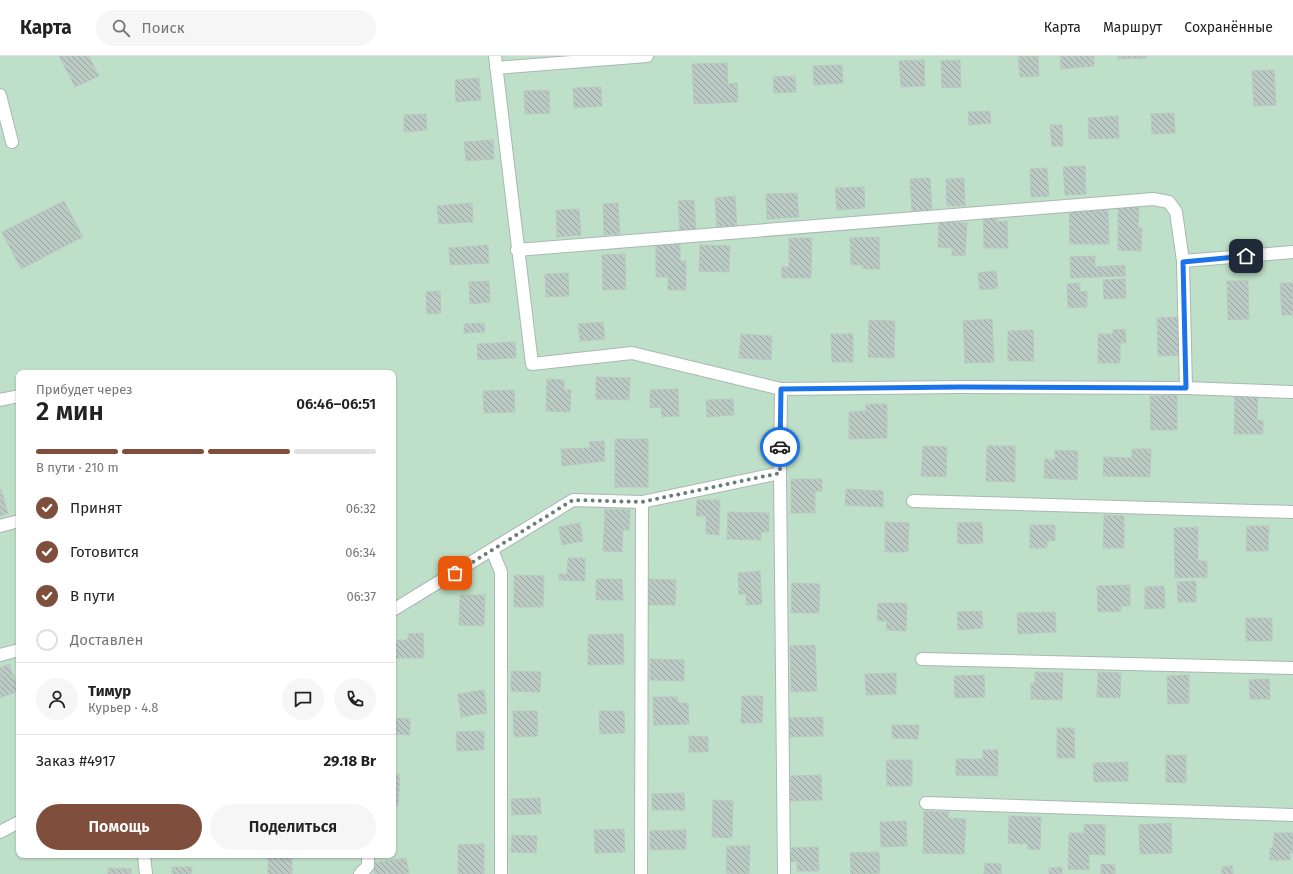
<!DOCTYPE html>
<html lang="ru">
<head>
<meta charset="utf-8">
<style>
  body { margin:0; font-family:"Fira Sans",sans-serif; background:#f6f6f6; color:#222; height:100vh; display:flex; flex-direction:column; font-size:15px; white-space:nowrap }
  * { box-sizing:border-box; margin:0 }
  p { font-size:13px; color:#767676 }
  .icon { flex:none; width:22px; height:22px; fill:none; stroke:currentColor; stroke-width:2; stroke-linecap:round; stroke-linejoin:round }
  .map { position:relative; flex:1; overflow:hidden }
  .details { position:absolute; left:16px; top:314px; width:380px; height:488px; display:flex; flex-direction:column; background:#fff; border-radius:8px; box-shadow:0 1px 3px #0004 }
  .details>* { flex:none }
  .pin { position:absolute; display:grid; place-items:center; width:34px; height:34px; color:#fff; margin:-17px; border-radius:8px; box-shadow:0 2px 6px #0006 }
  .courier { position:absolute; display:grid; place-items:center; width:40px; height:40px; margin:-20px; border:3px solid #1a73e8; border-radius:50%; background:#fff; color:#222; box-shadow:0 1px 5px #0007 }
  .head em { font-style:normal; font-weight:600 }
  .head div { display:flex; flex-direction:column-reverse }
  .head { display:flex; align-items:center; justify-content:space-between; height:68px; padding:0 20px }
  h1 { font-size:26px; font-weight:600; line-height:30px }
  .bar { display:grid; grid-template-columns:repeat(4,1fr); gap:6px 4px; align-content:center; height:48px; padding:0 20px }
  .bar i { height:5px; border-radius:3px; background:#e0e0e0 }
  .bar .active { background:#804e3d }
  .bar p { grid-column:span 4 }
  .line { display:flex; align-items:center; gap:10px; padding:0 20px; border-top:1px solid #e0e0e0 }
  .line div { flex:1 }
  .round { display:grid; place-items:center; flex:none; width:42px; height:42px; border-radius:21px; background:#f6f6f6 }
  ol { padding:0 20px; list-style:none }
  li { display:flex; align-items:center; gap:12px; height:44px }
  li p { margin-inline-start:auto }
  li .icon { padding:4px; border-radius:50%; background:#804e3d; color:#fff; stroke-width:4 }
  li:last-child { color:#767676 }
  li i { width:22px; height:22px; border:2px solid #e0e0e0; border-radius:50% }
  .primary-button { display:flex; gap:8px; margin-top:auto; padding:8px 20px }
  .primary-button a { flex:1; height:46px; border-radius:24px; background:#804e3d; color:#fff; font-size:16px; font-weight:600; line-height:46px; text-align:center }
  .primary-button a+a { background:#f6f6f6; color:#222 }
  header { display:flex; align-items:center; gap:24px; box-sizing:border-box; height:56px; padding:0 20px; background:#fff; border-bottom:1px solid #e0e0e0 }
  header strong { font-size:19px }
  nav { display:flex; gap:22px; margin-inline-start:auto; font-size:14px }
  .search { width:280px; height:36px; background:#f6f6f6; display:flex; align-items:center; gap:10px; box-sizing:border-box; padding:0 14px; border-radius:22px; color:#767676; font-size:15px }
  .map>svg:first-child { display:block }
</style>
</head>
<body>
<header>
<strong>Карта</strong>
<div class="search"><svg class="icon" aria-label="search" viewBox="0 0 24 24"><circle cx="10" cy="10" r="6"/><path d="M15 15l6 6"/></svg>Поиск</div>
<nav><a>Карта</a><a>Маршрут</a><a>Сохранённые</a></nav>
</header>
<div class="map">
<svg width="1293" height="818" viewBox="0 0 1293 818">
  <defs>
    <pattern id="building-back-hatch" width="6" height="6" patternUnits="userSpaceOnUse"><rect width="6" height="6" fill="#bbcac4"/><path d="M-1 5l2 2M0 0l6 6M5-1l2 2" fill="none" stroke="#98a6a0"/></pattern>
  </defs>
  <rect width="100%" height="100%" fill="#e6efeb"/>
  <path fill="#bfe0c8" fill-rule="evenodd" d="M 0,0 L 1293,0 L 1293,818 L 0,818 ZM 19,317 L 393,317 L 393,799 L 19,799 Z"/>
  <path fill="url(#building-back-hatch)" stroke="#b8c9c2" d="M 59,0 L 89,0 L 99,20 L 75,31 Z
    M 1018,0 L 1038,0 L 1039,20 L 1020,21 Z
    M 1060,0 L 1094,0 L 1094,10 L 1061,13 Z
    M 1117,0 L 1146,0 L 1146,2 L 1118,3 Z
    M 924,4 L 925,30 L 901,31 L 899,5 Z
    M 960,4 L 961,31 L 942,32 L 941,5 Z
    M 727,7 L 728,28 L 737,27 L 738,46 L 694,48 L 692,8 Z
    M 842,9 L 843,27 L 814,29 L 813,10 Z
    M 1274,14 L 1276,49 L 1254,50 L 1252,15 Z
    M 795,20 L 796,36 L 774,37 L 773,21 Z
    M 479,22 L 481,44 L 456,46 L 455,24 Z
    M 601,31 L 602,50 L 574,52 L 573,32 Z
    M 549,34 L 550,57 L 525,58 L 524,35 Z
    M 990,55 L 991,67 L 969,69 L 968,56 Z
    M 1174,57 L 1175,77 L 1152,78 L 1151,58 Z
    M 426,58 L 427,74 L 404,76 L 404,59 Z
    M 1118,60 L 1119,82 L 1089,83 L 1088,62 Z
    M 1050,69 L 1062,69 L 1063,90 L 1052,90 Z
    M 493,84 L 494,103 L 466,105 L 464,86 Z
    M 1085,110 L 1086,138 L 1065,139 L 1063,111 Z
    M 1047,112 L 1049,140 L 1031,141 L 1030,113 Z
    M 930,122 L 932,154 L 912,155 L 910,123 Z
    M 964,122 L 965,150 L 947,150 L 946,123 Z
    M 864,131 L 865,152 L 837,154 L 835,132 Z
    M 797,137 L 799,161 L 767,163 L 766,138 Z
    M 735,140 L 737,175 L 717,176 L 715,142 Z
    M 694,144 L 696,176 L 680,177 L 678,145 Z
    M 64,145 L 83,181 L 21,213 L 2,176 Z
    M 472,147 L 473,166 L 439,168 L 437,150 Z
    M 618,147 L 620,178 L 604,179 L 603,148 Z
    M 1118,151 L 1139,151 L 1138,172 L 1142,172 L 1141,195 L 1118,194 Z
    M 579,153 L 581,179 L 557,181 L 556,154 Z
    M 1069,154 L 1108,154 L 1109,188 L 1070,188 Z
    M 983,159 L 996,159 L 997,166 L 1007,165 L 1008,192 L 984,192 Z
    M 939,166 L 967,167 L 965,200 L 952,199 L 952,192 L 938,191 Z
    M 879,181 L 880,213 L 863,213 L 863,209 L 851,209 L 850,182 Z
    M 789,182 L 812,182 L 811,222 L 782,222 L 782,211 L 789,211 Z
    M 656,188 L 680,188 L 680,205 L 686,205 L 686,234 L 668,234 L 668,221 L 656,221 Z
    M 488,189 L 489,207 L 450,209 L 449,192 Z
    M 700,189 L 730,190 L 729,216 L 699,215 Z
    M 625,198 L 626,233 L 603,234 L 602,199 Z
    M 1095,200 L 1095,211 L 1125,209 L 1125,220 L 1071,222 L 1070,201 Z
    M 996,215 L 998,232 L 980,234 L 978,217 Z
    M 568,217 L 569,240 L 546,241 L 545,218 Z
    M 1125,223 L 1126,242 L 1104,243 L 1103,224 Z
    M 489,225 L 490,246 L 470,248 L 469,226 Z
    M 1227,225 L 1248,225 L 1249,263 L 1228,264 Z
    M 1080,227 L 1080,236 L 1087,235 L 1087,251 L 1068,252 L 1067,228 Z
    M 1280,227 L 1293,227 L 1293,259 L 1282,259 Z
    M 440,235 L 441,257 L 427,258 L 426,236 Z
    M 1181,261 L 1181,299 L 1158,300 L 1157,262 Z
    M 992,263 L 994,306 L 965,307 L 963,265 Z
    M 869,264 L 895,265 L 894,302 L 868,301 Z
    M 603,266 L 605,283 L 580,285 L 578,268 Z
    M 484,267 L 485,276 L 464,277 L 464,268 Z
    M 1125,273 L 1126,287 L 1120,287 L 1120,307 L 1098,307 L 1098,278 L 1113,278 L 1113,274 Z
    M 1033,274 L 1034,305 L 1008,305 L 1008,275 Z
    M 741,278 L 772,280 L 771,304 L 739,302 Z
    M 831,278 L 853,278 L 853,306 L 832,306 Z
    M 515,286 L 516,302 L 478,304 L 477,288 Z
    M 596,321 L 630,322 L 629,344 L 596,343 Z
    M 547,323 L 564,324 L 564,334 L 571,334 L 570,356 L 546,355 Z
    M 678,333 L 679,360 L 662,361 L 661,351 L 650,352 L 650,334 Z
    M 514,334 L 515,356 L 484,357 L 483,335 Z
    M 1177,339 L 1177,374 L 1151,374 L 1150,340 Z
    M 1235,340 L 1258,341 L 1257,364 L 1263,364 L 1263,378 L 1234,378 Z
    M 733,343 L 734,359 L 707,361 L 706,344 Z
    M 866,348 L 887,348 L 887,382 L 849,383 L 849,356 L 866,355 Z
    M 615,383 L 648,383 L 648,431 L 615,431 Z
    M 604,385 L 605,405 L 562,410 L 561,393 L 590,392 L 589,386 Z
    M 923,390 L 947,391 L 946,421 L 921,420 Z
    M 987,390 L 1015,390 L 1015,426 L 986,425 Z
    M 1132,393 L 1151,393 L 1150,421 L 1103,420 L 1104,401 L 1132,402 Z
    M 1055,394 L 1078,395 L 1077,424 L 1044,422 L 1045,403 L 1055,404 Z
    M 791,423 L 822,423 L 822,435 L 815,435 L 815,457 L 791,457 Z
    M 1,433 L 8,457 L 0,460 L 0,434 Z
    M 846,433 L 883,435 L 883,451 L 845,449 Z
    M 697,444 L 720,444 L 719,479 L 706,478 L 706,460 L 696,460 Z
    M 605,453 L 630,454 L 629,474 L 623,474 L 622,496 L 603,495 Z
    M 728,456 L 769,457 L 769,476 L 761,476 L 761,484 L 727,483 Z
    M 1104,459 L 1124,460 L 1124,492 L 1103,492 Z
    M 885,466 L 909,467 L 908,496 L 885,496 Z
    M 982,466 L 983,487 L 958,488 L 957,467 Z
    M 580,467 L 583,485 L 562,489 L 559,471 Z
    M 1030,469 L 1055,469 L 1055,485 L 1047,485 L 1047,492 L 1030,492 Z
    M 1247,470 L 1269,470 L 1268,495 L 1246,495 Z
    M 1198,471 L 1198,505 L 1207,505 L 1207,521 L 1175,522 L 1174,472 Z
    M 568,502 L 585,502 L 585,525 L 559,524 L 559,518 L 567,518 Z
    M 760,515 L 762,548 L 746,549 L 746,538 L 739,538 L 738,517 Z
    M 514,519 L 544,520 L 543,551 L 514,551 Z
    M 596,523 L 622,523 L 623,544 L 596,544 Z
    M 648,523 L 676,524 L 675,549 L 648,549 Z
    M 1196,525 L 1196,546 L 1178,546 L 1177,526 Z
    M 792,527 L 820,528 L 819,557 L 791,557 Z
    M 1130,529 L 1130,550 L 1121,550 L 1121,555 L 1098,556 L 1097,530 Z
    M 1164,530 L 1165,552 L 1145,553 L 1145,531 Z
    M 460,539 L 485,539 L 484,570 L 459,569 Z
    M 878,547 L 907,547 L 906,575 L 886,574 L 887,565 L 877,565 Z
    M 982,555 L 983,572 L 958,574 L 957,556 Z
    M 1055,556 L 1056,576 L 1018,578 L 1017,557 Z
    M 1246,562 L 1272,562 L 1272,585 L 1246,585 Z
    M 423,577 L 424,602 L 393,602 L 393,584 L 408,584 L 408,578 Z
    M 623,578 L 624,608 L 588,609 L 588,579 Z
    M 815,589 L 817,635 L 791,636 L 790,590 Z
    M 650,603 L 684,604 L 684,625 L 650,624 Z
    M 9,608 L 19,635 L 0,642 L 0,612 Z
    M 511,615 L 541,616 L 540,636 L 511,635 Z
    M 1035,616 L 1063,617 L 1062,644 L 1031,643 L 1031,627 L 1035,627 Z
    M 1098,616 L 1121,617 L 1120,642 L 1097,641 Z
    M 896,617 L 896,638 L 866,639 L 865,618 Z
    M 984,619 L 985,641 L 955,642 L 954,620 Z
    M 1189,619 L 1189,647 L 1168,648 L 1167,620 Z
    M 1269,623 L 1270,643 L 1250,643 L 1249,624 Z
    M 484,634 L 487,657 L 461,661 L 458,638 Z
    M 742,640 L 763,640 L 762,667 L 741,667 Z
    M 653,641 L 677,641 L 678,647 L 688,647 L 689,668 L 654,669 Z
    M 513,655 L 537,655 L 538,680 L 514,681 Z
    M 599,655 L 624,655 L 625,677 L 600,678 Z
    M 823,661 L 823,680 L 788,681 L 788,662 Z
    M 393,662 L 410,663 L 410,679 L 393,678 Z
    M 892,669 L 919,669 L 918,683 L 892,682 Z
    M 1057,672 L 1074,672 L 1075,702 L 1057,702 Z
    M 484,675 L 484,694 L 457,695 L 456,676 Z
    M 689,680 L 708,681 L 708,696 L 689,696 Z
    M 983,694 L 998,694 L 998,720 L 956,719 L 956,703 L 983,703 Z
    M 1166,699 L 1186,699 L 1186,727 L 1166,726 Z
    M 886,704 L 912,704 L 912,730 L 887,730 Z
    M 1128,706 L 1128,725 L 1094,726 L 1093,707 Z
    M 393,718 L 400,719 L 398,750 L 393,750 Z
    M 821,719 L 822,744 L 790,745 L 790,720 Z
    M 684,737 L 685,754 L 652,754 L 652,738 Z
    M 540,742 L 541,758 L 512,759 L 511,743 Z
    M 713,744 L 733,745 L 732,782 L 712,781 Z
    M 924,755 L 949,756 L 948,762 L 966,763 L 964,798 L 923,797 Z
    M 1009,760 L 1041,761 L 1040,794 L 1027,793 L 1028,788 L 1008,787 Z
    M 906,765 L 907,790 L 881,791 L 880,766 Z
    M 1171,767 L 1172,797 L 1140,798 L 1139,769 Z
    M 1084,768 L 1105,769 L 1105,799 L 1089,798 L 1089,814 L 1068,813 L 1069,777 L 1084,777 Z
    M 624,773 L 625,796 L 595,797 L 594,774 Z
    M 686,774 L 686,793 L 650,794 L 650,775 Z
    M 1274,777 L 1293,777 L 1293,797 L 1290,797 L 1290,804 L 1270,804 L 1270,792 L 1273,792 Z
    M 512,779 L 537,780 L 536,797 L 511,796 Z
    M 484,788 L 484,818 L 458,818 L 458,789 Z
    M 727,790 L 750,790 L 749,818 L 726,817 Z
    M 818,791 L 819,815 L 797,815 L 797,805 L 789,806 L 789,792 Z
    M 879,796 L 880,817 L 851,818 L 850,797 Z
    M 268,799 L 292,799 L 292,818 L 268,818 Z
    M 406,802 L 409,818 L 375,818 L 373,807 Z
    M 985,807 L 1001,808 L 1001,818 L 984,818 Z
    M 1101,808 L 1115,809 L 1115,818 L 1101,818 Z
    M 1232,810 L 1233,818 L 1222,818 L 1222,811 Z
    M 172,811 L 192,811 L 191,818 L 172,818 Z
    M 1062,811 L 1062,818 L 1049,818 L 1049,812 Z
    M 108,812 L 131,813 L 131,818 L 108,818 Z"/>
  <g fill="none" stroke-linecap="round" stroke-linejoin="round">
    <g stroke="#a8b8b2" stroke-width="14">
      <path id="minor" d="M 495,0 L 532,308 L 632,297 L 781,333 L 960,331 L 1186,332 L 1183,205 L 1176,156 L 1169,146 L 1153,143 L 517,194
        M 496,12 L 647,0
        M 0,39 L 12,86
        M 1183,205 L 1293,196
        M 1186,332 L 1293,336
        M 0,344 L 19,340
        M 780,417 L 784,818
        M 913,445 L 1293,456
        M 0,470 L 19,465
        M 492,494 L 501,516 L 501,818
        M 393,554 L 573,444 L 642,446 L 780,417 L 781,333
        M 0,599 L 19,594
        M 922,603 L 1293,612
        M 926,747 L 1293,759
        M 0,776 L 19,766
        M 144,799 L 146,818
        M 360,818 L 368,810 L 368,799
        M 641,818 L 642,446"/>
    </g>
    <use href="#minor" stroke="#fff" stroke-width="12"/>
  </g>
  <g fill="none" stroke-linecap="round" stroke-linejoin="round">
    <path stroke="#687f78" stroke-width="4" stroke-dasharray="0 7.2" d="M 455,517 L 573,444 L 642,446 L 780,417 L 780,391"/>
    <path stroke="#1a73e8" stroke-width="5" d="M 780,391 L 781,333 L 960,331 L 1186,332 L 1183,206 L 1246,200"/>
  </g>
</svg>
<div class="pin" style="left:455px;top:517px;background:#ea580c"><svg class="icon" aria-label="bag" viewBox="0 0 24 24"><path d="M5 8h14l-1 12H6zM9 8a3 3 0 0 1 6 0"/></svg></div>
<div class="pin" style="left:1246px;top:200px;background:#1f2937"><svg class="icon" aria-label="home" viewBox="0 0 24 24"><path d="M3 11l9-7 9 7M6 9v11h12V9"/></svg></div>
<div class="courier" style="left:780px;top:391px"><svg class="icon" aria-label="car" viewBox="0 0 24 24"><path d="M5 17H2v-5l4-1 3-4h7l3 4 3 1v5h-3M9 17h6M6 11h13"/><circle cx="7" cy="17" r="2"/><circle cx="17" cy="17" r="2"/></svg></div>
<section class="details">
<div class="head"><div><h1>2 мин</h1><p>Прибудет через</p></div><em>06:46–06:51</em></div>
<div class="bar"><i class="active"></i><i class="active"></i><i class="active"></i><i></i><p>В пути · 210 m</p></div>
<ol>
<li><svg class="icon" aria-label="check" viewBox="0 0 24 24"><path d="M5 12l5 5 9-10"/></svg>Принят<p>06:32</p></li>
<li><svg class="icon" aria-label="check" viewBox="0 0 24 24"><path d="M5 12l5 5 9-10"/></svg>Готовится<p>06:34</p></li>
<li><svg class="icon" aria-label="check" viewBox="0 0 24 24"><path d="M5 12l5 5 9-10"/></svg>В пути<p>06:37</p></li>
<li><i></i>Доставлен</li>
</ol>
<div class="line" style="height:72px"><a class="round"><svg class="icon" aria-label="person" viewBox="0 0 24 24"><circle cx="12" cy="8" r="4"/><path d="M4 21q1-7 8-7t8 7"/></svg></a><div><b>Тимур</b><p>Курьер · 4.8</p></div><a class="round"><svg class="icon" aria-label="chat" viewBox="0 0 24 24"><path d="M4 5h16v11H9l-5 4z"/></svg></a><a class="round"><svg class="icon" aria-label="phone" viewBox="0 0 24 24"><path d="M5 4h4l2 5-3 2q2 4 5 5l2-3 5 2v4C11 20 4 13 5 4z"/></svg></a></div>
<div class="line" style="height:52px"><div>Заказ #4917</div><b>29.18 Br</b></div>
<div class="primary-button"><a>Помощь</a><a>Поделиться</a></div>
</section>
</div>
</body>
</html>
